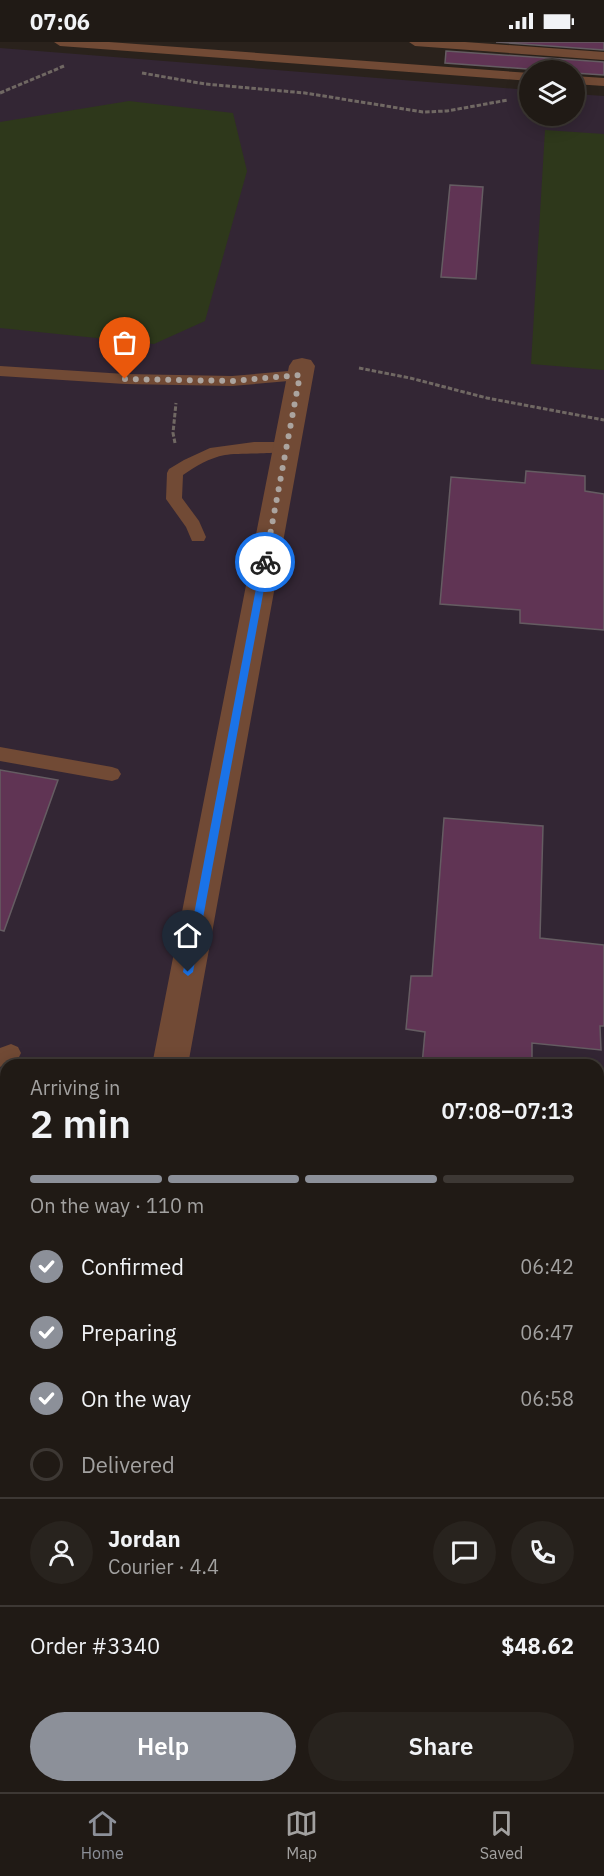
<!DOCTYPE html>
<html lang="en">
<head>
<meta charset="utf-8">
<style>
  body { margin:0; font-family:"IBM Plex Sans",sans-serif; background:#28231e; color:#f1f3f6; height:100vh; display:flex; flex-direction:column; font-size:22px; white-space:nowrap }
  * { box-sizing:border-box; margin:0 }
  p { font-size:20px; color:#a2a1a0 }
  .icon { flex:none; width:33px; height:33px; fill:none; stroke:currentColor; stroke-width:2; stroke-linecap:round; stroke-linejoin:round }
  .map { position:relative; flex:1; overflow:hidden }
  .panel { position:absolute; left:0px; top:1017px; width:604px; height:734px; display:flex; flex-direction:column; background:#201a15; border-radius:18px 18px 0 0; box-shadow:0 3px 15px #0003,0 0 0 2px #3d3834 }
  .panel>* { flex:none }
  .fabs { position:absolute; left:519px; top:18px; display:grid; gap:12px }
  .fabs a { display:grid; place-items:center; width:66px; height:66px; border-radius:50%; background:#201a15; box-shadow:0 3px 15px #0003,0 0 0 2px #3d3834; font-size:30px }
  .pin { position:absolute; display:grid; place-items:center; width:51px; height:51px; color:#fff; margin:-62px -26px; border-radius:50% 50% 50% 0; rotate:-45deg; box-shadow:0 0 6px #0007 }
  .pin .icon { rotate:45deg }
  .courier { position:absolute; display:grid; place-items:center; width:60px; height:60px; margin:-30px; border:4px solid #1a73e8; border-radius:50%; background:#fff; color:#222; box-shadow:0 2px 8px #0007 }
  .summary em { font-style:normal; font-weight:600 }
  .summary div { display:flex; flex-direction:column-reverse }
  .summary { display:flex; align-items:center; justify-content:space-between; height:102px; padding:0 30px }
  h1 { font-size:39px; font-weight:600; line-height:45px }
  .bar { display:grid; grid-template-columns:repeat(4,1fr); gap:9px 6px; align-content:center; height:72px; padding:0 30px }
  .bar i { height:8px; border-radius:4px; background:#3d3834 }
  .bar .selected { background:#8c9099 }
  .bar p { grid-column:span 4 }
  .line { display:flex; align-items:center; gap:15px; padding:0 30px; border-top:2px solid #3d3834 }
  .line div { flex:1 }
  .round { display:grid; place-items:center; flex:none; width:63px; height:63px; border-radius:32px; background:#28231e }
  ol { padding:0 30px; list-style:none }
  li { display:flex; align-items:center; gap:18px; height:66px }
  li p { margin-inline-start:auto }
  li .icon { padding:6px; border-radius:50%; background:#8c9099; color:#fff; stroke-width:4 }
  li:last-child { color:#a2a1a0 }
  li i { width:33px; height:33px; border:3px solid #3d3834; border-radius:50% }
  .action { display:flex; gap:12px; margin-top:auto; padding:12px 30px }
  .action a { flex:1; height:69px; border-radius:36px; background:#8c9099; color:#fff; font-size:24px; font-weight:600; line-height:69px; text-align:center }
  .action a+a { background:#28231e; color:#f1f3f6 }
  .status { display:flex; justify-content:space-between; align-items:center; height:42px; padding:0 30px; background:#201a15; direction:ltr }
  .status svg { height:16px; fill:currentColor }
  .dock { display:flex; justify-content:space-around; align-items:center; height:84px; border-top:2px solid #3d3834; background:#201a15; font-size:16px; color:#a2a1a0 }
  .dock a { display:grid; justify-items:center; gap:3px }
  .dock .selected { color:#8c9099 }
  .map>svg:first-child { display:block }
</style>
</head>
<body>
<div class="status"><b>07:06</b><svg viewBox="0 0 49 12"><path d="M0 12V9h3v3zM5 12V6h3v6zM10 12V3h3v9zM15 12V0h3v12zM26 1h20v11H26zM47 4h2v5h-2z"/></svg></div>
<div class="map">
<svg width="604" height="1750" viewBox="0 0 604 1750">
  <rect width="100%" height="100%" fill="#2a221c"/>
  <path fill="#332634" d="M 0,6 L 529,48 L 530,74 L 574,74 L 575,52 L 604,54 L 604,1408 L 598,1407 L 598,1023 L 6,1023 L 6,1283 L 0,1282 Z
    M 0,1431 L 6,1433 L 6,1744 L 598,1744 L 599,1458 L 604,1459 L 604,1750 L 0,1750 Z"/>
  <path fill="#2e381b" d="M 129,59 L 233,71 L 247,129 L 205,279 L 154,302 L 0,286 L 0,80 Z
    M 545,88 L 604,92 L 604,328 L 531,322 Z"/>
  <path fill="#603454" stroke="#655c62" stroke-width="1.5" d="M 496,0 L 604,0 L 604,8 Z
    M 446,9 L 604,20 L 604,33 L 574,31 L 574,28 L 541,28 L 445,21 Z
    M 450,143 L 483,145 L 476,237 L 441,235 Z
    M 526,429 L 585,434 L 585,449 L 604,452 L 604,588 L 520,581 L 520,568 L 440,562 L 451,435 L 525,441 Z
    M 0,728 L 58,738 L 4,889 L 0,888 Z
    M 444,776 L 543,784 L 540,896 L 604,903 L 604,984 L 600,984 L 601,1008 L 532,1001 L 532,1023 L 422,1023 L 425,990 L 406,987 L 411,934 L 432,934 Z"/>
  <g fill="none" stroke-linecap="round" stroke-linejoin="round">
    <path stroke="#706863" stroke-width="3" stroke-dasharray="4.5 2" stroke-linecap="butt" d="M 142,31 L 205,42 L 305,51 L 423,70 L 447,69 L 508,58
      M 0,51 L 64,24
      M 359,326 L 410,336 L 487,356 L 604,378
      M 175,401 L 173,391 L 176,361"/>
    <path fill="#714a35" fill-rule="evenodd" d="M 54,0 L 109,0 L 530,31 L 530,39 L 60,4 Z
      M 409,0 L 465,0 L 604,10 L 604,18 L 415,4 Z
      M 574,34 L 604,36 L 604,44 L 574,42 Z
      M 0,324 L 125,332 L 232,334 L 300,328 L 307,333 L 300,338 L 232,344 L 125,342 L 0,334 Z
      M 254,400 L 286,400 L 294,405 C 287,414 239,410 225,413 C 209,416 196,424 183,433 L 182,456 L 199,479 L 206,495 L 204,499 L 192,499 L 186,485 L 166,457 L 167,431 L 169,427 L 184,418 L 210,406 Z
      M 0,705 L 112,725 L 118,727 L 121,732 L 118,737 L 112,739 L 0,719 Z
      M 11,1002 L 18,1005 L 21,1011 L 18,1017 L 0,1025 L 0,1006 Z
      M 598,1336 L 604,1336 L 604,1360 L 598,1360 Z
      M 0,1518 L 6,1520 L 6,1544 L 0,1542 Z
      M 598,1620 L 604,1621 L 604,1647 L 598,1646 Z"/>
    <path fill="#714a35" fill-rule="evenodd" d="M 302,316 L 311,318 L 315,324 L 188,1023 L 152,1023 L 289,324 L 293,318 Z
      M 0,1343 L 6,1344 L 6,1384 L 0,1383 Z"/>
  </g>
  <path fill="#1a73e8" d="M 265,517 L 269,520 L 193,930 L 188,934 L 183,930 L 261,520 Z"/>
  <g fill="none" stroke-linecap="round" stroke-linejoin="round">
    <path stroke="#aba49f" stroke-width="6" stroke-dasharray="0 10.8" d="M 125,337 L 232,339 L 300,333 L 265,520"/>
  </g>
</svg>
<div class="fabs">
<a><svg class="icon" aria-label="layers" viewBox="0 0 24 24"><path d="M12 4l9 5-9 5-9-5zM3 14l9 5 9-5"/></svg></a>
</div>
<div class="pin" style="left:125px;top:337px;background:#ea580c"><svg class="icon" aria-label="bag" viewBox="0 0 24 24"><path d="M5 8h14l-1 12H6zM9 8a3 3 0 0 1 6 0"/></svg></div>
<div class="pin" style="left:188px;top:930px;background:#1f2937"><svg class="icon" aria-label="home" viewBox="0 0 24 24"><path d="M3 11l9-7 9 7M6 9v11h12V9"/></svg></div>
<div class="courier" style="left:265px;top:520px"><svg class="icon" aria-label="bike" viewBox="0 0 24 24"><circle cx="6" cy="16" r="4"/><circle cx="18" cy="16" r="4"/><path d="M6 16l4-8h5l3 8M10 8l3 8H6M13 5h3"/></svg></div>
<section class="panel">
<div class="summary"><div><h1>2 min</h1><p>Arriving in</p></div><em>07:08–07:13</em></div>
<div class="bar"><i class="selected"></i><i class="selected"></i><i class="selected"></i><i></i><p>On the way · 110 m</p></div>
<ol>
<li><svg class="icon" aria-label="check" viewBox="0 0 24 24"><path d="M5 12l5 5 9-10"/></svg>Confirmed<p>06:42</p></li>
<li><svg class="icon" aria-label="check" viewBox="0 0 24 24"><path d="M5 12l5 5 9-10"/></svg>Preparing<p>06:47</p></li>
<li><svg class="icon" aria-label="check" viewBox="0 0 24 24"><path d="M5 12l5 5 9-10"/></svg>On the way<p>06:58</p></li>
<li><i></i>Delivered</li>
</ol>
<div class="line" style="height:108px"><a class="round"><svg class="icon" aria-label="person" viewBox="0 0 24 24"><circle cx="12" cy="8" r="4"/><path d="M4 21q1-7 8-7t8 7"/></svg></a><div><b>Jordan</b><p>Courier · 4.4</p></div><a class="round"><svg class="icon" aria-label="chat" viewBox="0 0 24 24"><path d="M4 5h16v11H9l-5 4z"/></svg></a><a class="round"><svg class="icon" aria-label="phone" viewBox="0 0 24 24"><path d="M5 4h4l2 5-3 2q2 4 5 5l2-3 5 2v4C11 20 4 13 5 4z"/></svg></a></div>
<div class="line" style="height:78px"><div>Order #3340</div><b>$48.62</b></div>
<div class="action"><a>Help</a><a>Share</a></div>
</section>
</div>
<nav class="dock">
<a class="selected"><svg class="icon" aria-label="home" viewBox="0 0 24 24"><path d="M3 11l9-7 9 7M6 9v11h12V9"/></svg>Home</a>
<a><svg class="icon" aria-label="map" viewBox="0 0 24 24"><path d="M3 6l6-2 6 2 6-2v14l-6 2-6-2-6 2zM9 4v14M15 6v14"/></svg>Map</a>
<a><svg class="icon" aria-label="saved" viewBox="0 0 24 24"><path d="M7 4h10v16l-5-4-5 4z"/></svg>Saved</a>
</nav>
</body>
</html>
